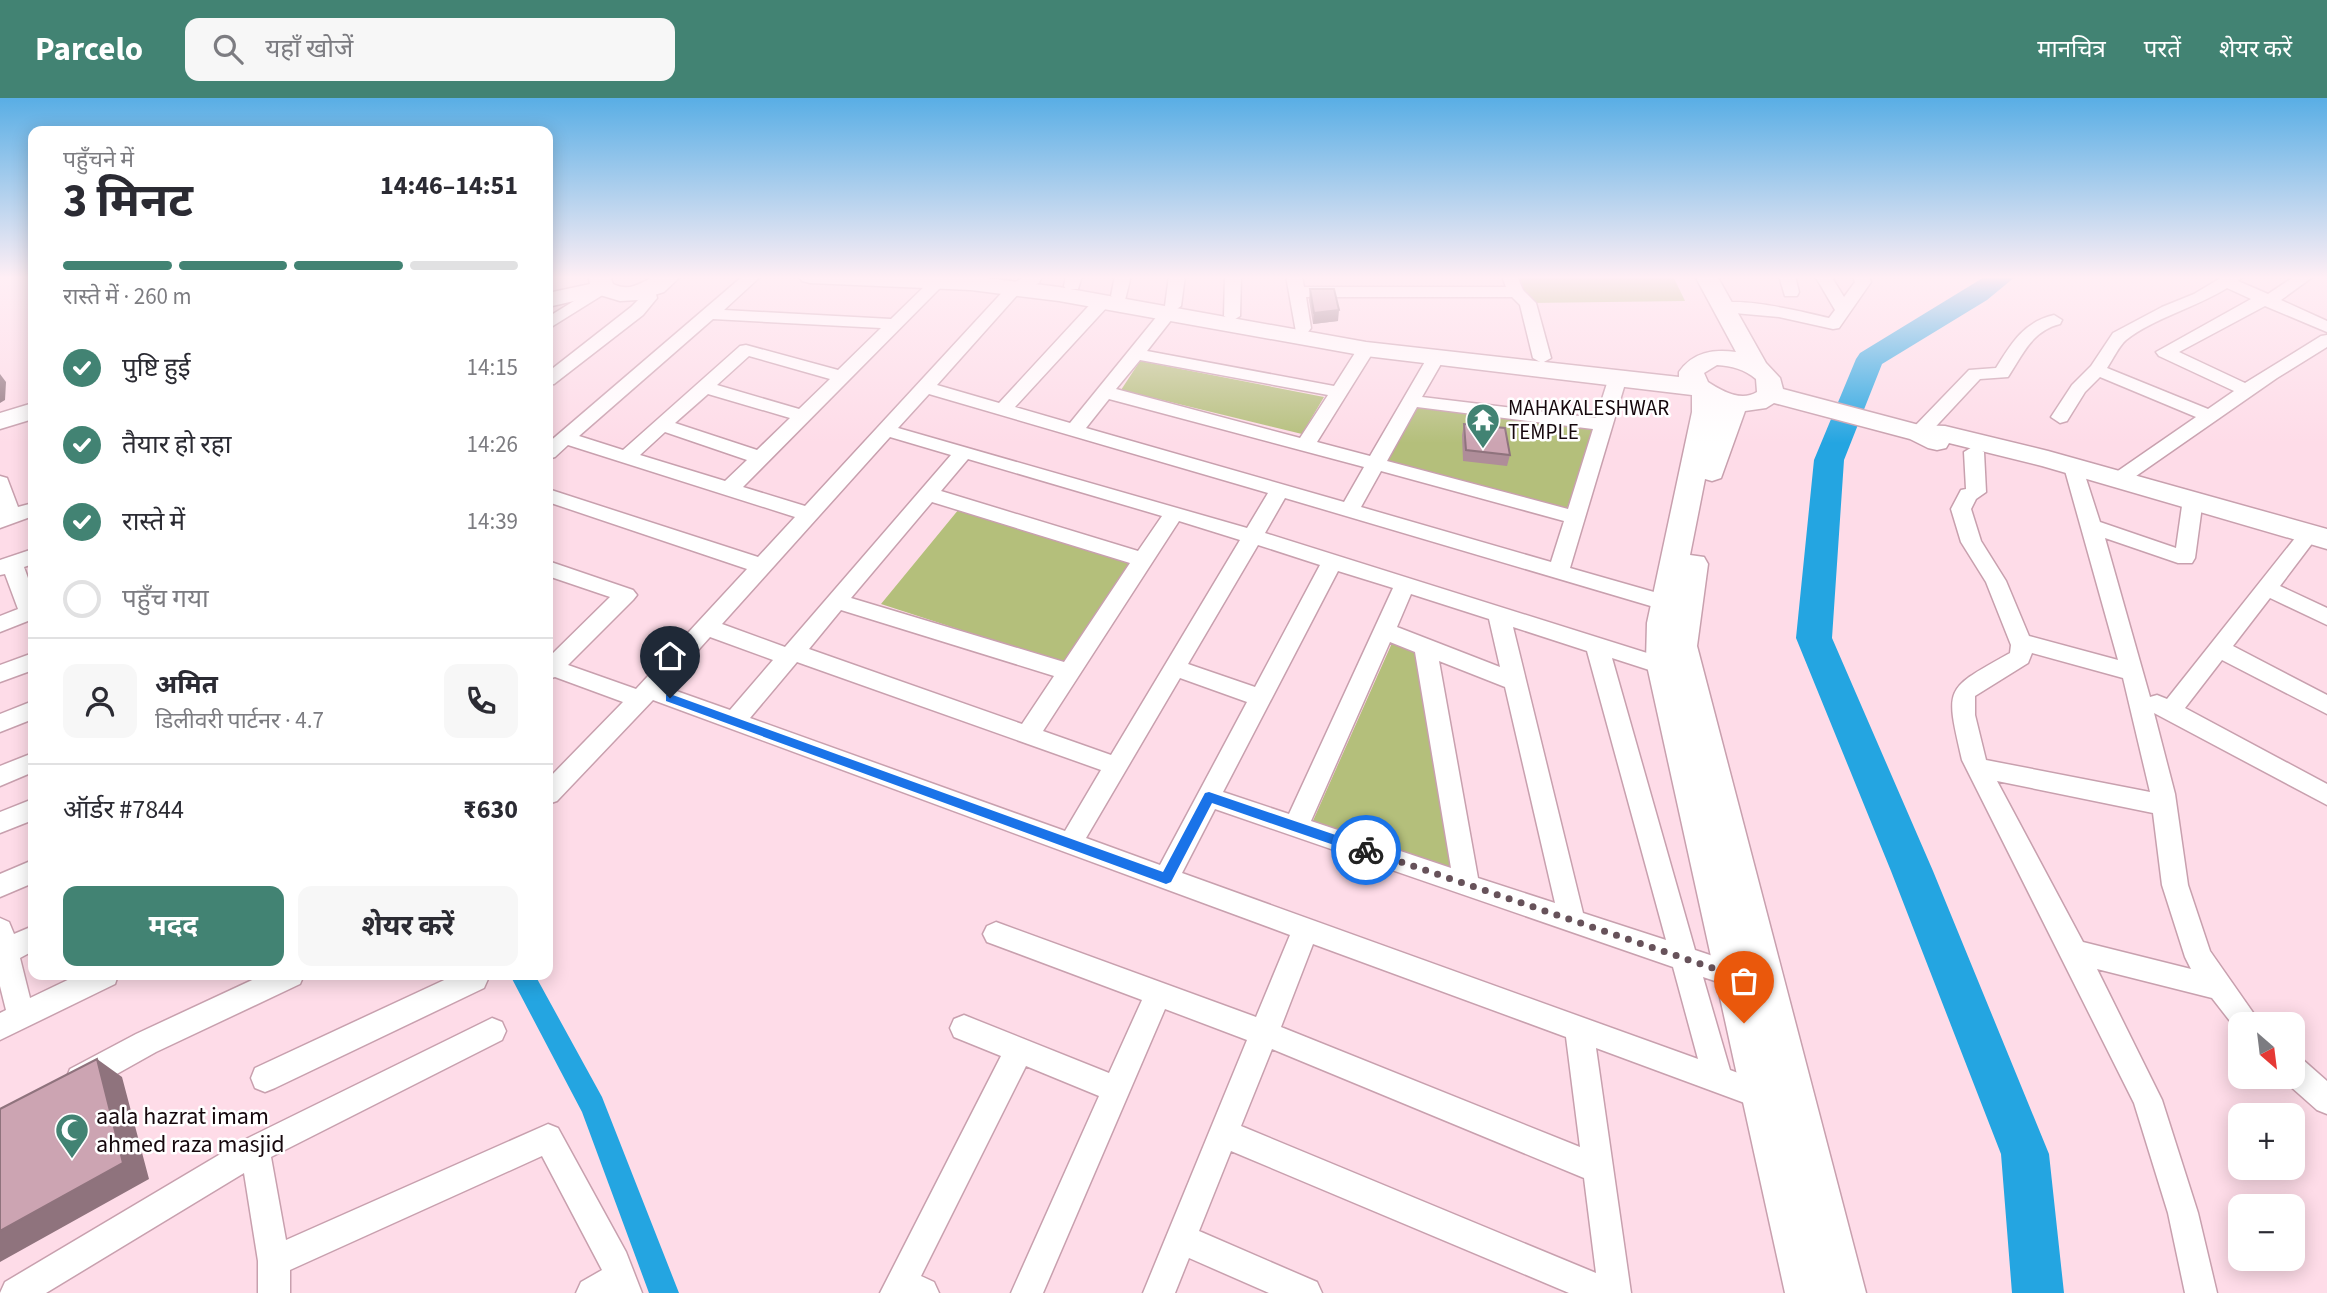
<!DOCTYPE html>
<html lang="hi">
<head>
<meta charset="utf-8">
<style>
  body { margin:0; font-family:"Source Sans 3","Noto Sans Devanagari",sans-serif; background:#f7f7f7; color:#2b2b33; height:100vh; display:flex; flex-direction:column; font-size:26px; white-space:nowrap }
  * { box-sizing:border-box; margin:0 }
  p { font-size:23px; color:#7c7c81 }
  .icon { flex:none; width:38px; height:38px; fill:none; stroke:currentColor; stroke-width:2; stroke-linecap:round; stroke-linejoin:round }
  .map { position:relative; flex:1; overflow:hidden }
  .details { position:absolute; left:28px; top:28px; width:525px; height:854px; display:flex; flex-direction:column; background:#fff; border-radius:14px; box-shadow:0 4px 18px #0003 }
  .details>* { flex:none }
  .needle { width:46px; rotate:152deg }
  .buttons { position:absolute; left:2228px; top:914px; display:grid; gap:14px }
  .buttons a { display:grid; place-items:center; width:77px; height:77px; border-radius:14px; background:#fff; box-shadow:0 4px 18px #0003; font-size:35px }
  .pin { position:absolute; display:grid; place-items:center; width:60px; height:60px; color:#fff; margin:-72px -30px; border-radius:50% 50% 50% 0; rotate:-45deg; box-shadow:0 0 7px #0007 }
  .pin .icon { rotate:45deg }
  .courier { position:absolute; display:grid; place-items:center; width:70px; height:70px; margin:-35px; border:5px solid #1a73e8; border-radius:50%; background:#fff; color:#222; box-shadow:0 2px 9px #0007 }
  .summary em { font-style:normal; font-weight:700 }
  .summary div { display:flex; flex-direction:column-reverse }
  .summary { display:flex; align-items:center; justify-content:space-between; height:119px; padding:0 35px }
  h1 { font-size:46px; font-weight:700; line-height:52px }
  .bar { display:grid; grid-template-columns:repeat(4,1fr); gap:10px 7px; align-content:center; height:84px; padding:0 35px }
  .bar i { height:9px; border-radius:5px; background:#e1e1e2 }
  .bar .active { background:#428373 }
  .bar p { grid-column:span 4 }
  .line { display:flex; align-items:center; gap:18px; padding:0 35px; border-top:2px solid #e1e1e2 }
  .line div { flex:1 }
  .round { display:grid; place-items:center; flex:none; width:74px; height:74px; border-radius:14px; background:#f7f7f7 }
  ol { padding:0 35px; list-style:none }
  li { display:flex; align-items:center; gap:21px; height:77px }
  li p { margin-inline-start:auto }
  li .icon { padding:7px; border-radius:50%; background:#428373; color:#fff; stroke-width:4 }
  li:last-child { color:#7c7c81 }
  li i { width:38px; height:38px; border:4px solid #e1e1e2; border-radius:50% }
  .primary-button { display:flex; gap:14px; margin-top:auto; padding:14px 35px }
  .primary-button a { flex:1; height:80px; border-radius:14px; background:#428373; color:#fff; font-size:28px; font-weight:700; line-height:80px; text-align:center }
  .primary-button a+a { background:#f7f7f7; color:#2b2b33 }
  header { display:flex; align-items:center; gap:42px; box-sizing:border-box; height:98px; padding:0 35px; background:#428373; color:#fff }
  header strong { font-size:33px }
  nav { display:flex; gap:38px; margin-inline-start:auto; font-size:24px }
  .search { width:490px; height:63px; background:#f7f7f7; display:flex; align-items:center; gap:18px; box-sizing:border-box; padding:0 24px; border-radius:14px; color:#7c7c81; font-size:26px }
  .map>svg:first-child { display:block }
</style>
</head>
<body>
<header>
<strong>Parcelo</strong>
<div class="search"><svg class="icon" aria-label="search" viewBox="0 0 24 24"><circle cx="10" cy="10" r="6"/><path d="M15 15l6 6"/></svg>यहाँ खोजें</div>
<nav><a>मानचित्र</a><a>परतें</a><a>शेयर करें</a></nav>
</header>
<div class="map">
<svg width="2327" height="1195" viewBox="0 0 2327 1195">
  <rect width="100%" height="100%" fill="#fedce8"/>
  <path fill="#b4bf7b" d="M 1518,178 L 1673,178 L 1685,203 L 1528,205 Z
    M 1140,263 L 1324,299 L 1302,336 L 1121,292 Z
    M 1414,308 L 1594,330 L 1567,411 L 1385,362 Z
    M 959,411 L 1134,463 L 1066,566 L 881,506 Z
    M 1392,545 L 1415,553 L 1459,780 L 1312,725 Z"/>
  <g fill="none" stroke-linecap="round" stroke-linejoin="round">
    <path fill="#24a5e1" fill-rule="evenodd" d="M 510,877 L 535,877 L 602,999 L 679,1195 L 649,1195 L 582,1014 Z"/>
    <path fill="#24a5e1" fill-rule="evenodd" d="M 1986,178 L 2016,178 L 1987,202 L 1882,266 L 1844,362 L 1832,540 L 1933,773 L 2049,1056 L 2064,1195 L 2012,1195 L 2001,1056 L 1891,773 L 1796,540 L 1814,362 L 1856,261 L 1860,255 Z"/>
    <g stroke="#c8a0ae" stroke-width="3">
      <path id="street" d="M 743,178 L 761,178 L 724,212 L 891,221 L 932,181 L 938,179 L 946,184 L 743,389 L 805,408 L 1008,188 L 1026,178 L 1042,178 L 1039,185 L 1020,194 L 937,287 L 999,305 L 1096,200 L 1108,200 L 1110,204 L 1108,208 L 1015,309 L 1070,325 L 1162,212 L 1167,211 L 1165,208 L 1169,178 L 1185,178 L 1181,208 L 1174,213 L 1176,216 L 1147,253 L 1334,288 L 1360,247 L 1372,247 L 1375,251 L 1317,344 L 1370,358 L 1430,255 L 1436,254 L 1445,259 L 1422,299 L 1596,320 L 1609,279 L 1618,274 L 1624,275 L 1627,279 L 1570,470 L 1689,504 L 1692,509 L 1689,514 L 1681,517 L 1285,400 L 1265,435 L 1682,566 L 1685,572 L 1682,578 L 1674,580 L 1612,560 L 1695,852 L 1743,868 L 1747,877 L 1743,886 L 1733,889 L 1703,879 L 1730,972 L 1779,990 L 1783,1000 L 1779,1010 L 1769,1014 L 1596,950 L 1631,1195 L 1569,1195 L 1231,1053 L 1199,1133 L 1317,1184 L 1322,1195 L 1269,1195 L 1189,1160 L 1175,1195 L 1143,1195 L 1247,942 L 1165,911 L 1043,1195 L 1011,1195 L 1099,998 L 1026,968 L 921,1178 L 934,1184 L 939,1195 L 880,1195 L 1001,958 L 954,939 L 950,930 L 954,921 L 964,917 L 1109,975 L 1142,902 L 987,844 L 983,836 L 987,828 L 996,824 L 1256,919 L 1290,837 L 653,602 L 557,703 L 548,706 L 548,681 L 623,604 L 555,579 L 548,581 L 548,560 L 610,499 L 548,478 L 548,463 L 633,492 L 637,497 L 633,502 L 568,567 L 636,591 L 747,471 L 548,404 L 548,391 L 758,459 L 795,419 L 568,347 L 555,359 L 548,361 L 548,345 ZM 713,221 L 881,230 L 838,272 L 746,247 L 740,248 L 623,352 L 579,338 ZM 749,258 L 830,281 L 799,311 L 717,287 ZM 1140,262 L 1328,297 L 1300,340 L 1116,291 ZM 708,296 L 790,320 L 757,352 L 675,325 ZM 929,296 L 1268,395 L 1247,430 L 898,330 ZM 1109,301 L 1364,369 L 1344,404 L 1086,330 ZM 1417,309 L 1593,331 L 1568,411 L 1387,363 ZM 665,334 L 747,362 L 725,383 L 640,357 ZM 890,339 L 951,357 L 785,549 L 722,526 ZM 968,361 L 1162,418 L 1138,453 L 941,393 ZM 1381,373 L 1564,423 L 1551,464 L 1361,409 ZM 932,404 L 1130,465 L 1064,564 L 851,500 ZM 1179,423 L 1240,442 L 1111,657 L 1043,633 ZM 1258,447 L 1320,467 L 1255,589 L 1188,566 ZM 1338,473 L 1393,490 L 1289,716 L 1223,694 ZM 1411,496 L 1489,521 L 1500,569 L 1397,529 ZM 841,512 L 1054,578 L 1022,626 L 809,551 ZM 1513,529 L 1587,553 L 1666,842 L 1583,815 ZM 710,539 L 773,562 L 730,612 L 665,589 ZM 1390,544 L 1415,554 L 1451,770 L 1311,723 ZM 1439,563 L 1505,589 L 1555,805 L 1478,780 ZM 797,564 L 1101,672 L 1065,733 L 750,620 ZM 1180,580 L 1247,604 L 1160,767 L 1086,740 ZM 1215,711 L 1673,869 L 1698,961 L 1182,775 ZM 1313,846 L 1566,939 L 1580,1049 L 1281,929 ZM 1272,951 L 1584,1080 L 1596,1175 L 1241,1028 Z
        M 1066,178 L 1082,178 L 1078,191 L 1066,191 L 1064,188 Z
        M 1115,178 L 1131,178 L 1125,202 L 1119,203 L 1111,198 Z
        M 1225,178 L 1241,178 L 1240,218 L 1232,223 L 1224,218 Z
        M 1286,178 L 1302,178 L 1304,189 L 1506,189 L 1503,181 L 1505,178 L 1517,178 L 1523,192 L 1536,205 L 1551,260 L 1542,265 L 1533,260 L 1520,207 L 1512,199 L 1306,199 L 1311,230 L 1308,234 L 1296,234 Z
        M 1779,178 L 1795,178 L 1799,194 L 1797,198 L 1785,198 Z
        M 1815,178 L 1831,178 L 1844,199 L 1855,184 L 1853,178 L 1869,178 L 1871,184 L 1839,230 L 1833,231 L 1779,219 L 1723,214 L 1715,209 C 1728,195 1808,215 1829,220 L 1835,212 Z
        M 2224,178 L 2243,178 L 2238,183 L 2268,196 L 2295,178 L 2314,178 L 2281,202 L 2327,223 L 2327,234 L 2265,208 L 2179,254 L 2245,285 L 2321,238 L 2327,237 L 2327,249 L 2277,280 L 2126,385 L 2112,385 L 2109,381 L 2112,377 L 2196,319 L 2100,279 L 2085,294 L 2067,323 L 2060,325 L 2051,319 L 2072,287 L 2091,268 L 2113,235 L 2162,209 L 2194,196 ZM 2227,190 L 2251,201 L 2156,254 L 2159,258 L 2234,293 L 2208,311 L 2107,270 C 2113,261 2119,248 2126,242 C 2152,221 2197,209 2227,190 Z
        M 603,185 L 611,190 L 609,193 L 548,231 L 548,219 Z
        M 648,188 L 654,189 L 657,200 L 643,217 L 554,286 L 548,287 L 548,274 L 631,209 L 641,199 L 642,189 Z
        M 2054,217 L 2062,222 L 2060,226 C 2032,233 2023,256 2008,279 L 1980,281 L 1926,339 L 1912,339 L 1910,335 L 1912,331 L 1969,272 L 1996,270 C 2012,244 2024,224 2054,217 Z
        M 1974,348 L 1984,354 L 1986,394 L 1976,401 L 1971,411 L 1981,443 L 2006,483 L 2029,538 L 2118,562 L 2064,369 L 2067,365 L 2081,365 L 2100,424 L 2176,450 L 2183,401 L 2186,396 L 2200,396 L 2203,401 L 2195,460 L 2192,465 L 2178,465 L 2105,440 L 2150,599 L 2157,597 L 2167,601 L 2303,430 L 2317,430 L 2320,435 L 2280,488 L 2327,510 L 2327,527 L 2270,500 L 2233,548 L 2327,597 L 2327,616 L 2222,562 L 2185,610 L 2327,686 L 2327,707 L 2154,615 L 2175,696 L 2188,787 L 2210,853 L 2261,926 L 2240,926 L 2240,936 L 2212,900 L 2097,871 L 2162,1002 L 2198,1115 L 2217,1195 L 2185,1195 L 2168,1115 L 2134,1005 L 1962,662 C 1945,588 1944,592 2010,555 L 2011,547 L 1986,484 L 1961,444 L 1951,411 L 1961,392 L 1966,391 L 1964,354 ZM 2032,555 L 2123,580 L 2150,694 L 1986,662 L 1975,617 L 1975,598 L 2028,565 ZM 1997,683 L 2153,715 L 2162,787 L 2185,859 L 2191,871 L 2083,844 Z
        M 0,378 L 7,380 L 18,409 L 33,405 L 33,418 L 0,430 Z
        M 33,451 L 33,466 L 24,469 L 33,494 L 33,521 L 0,534 L 0,518 L 18,511 L 5,476 L 0,477 L 0,462 Z
        M 33,555 L 33,572 L 0,584 L 0,567 Z
        M 33,603 L 33,621 L 0,634 L 0,616 Z
        M 33,655 L 33,674 L 0,688 L 0,668 Z
        M 33,701 L 33,722 L 0,735 L 0,714 Z
        M 33,762 L 33,785 L 0,799 L 0,776 Z
        M 0,820 L 9,824 L 14,836 L 33,828 L 33,853 L 20,860 L 30,900 L 78,877 L 118,877 L 115,886 L 0,942 L 0,915 L 6,912 L 0,888 Z
        M 263,877 L 304,877 L 300,886 L 156,954 L 90,991 L 80,995 L 70,991 L 66,981 L 70,971 L 136,936 Z
        M 455,877 L 486,877 L 488,881 L 484,890 L 275,990 L 265,994 L 255,990 L 251,980 L 255,970 Z
        M 492,920 L 502,924 L 506,933 L 502,942 L 271,1059 L 286,1142 L 548,1026 L 558,1030 L 626,1154 L 642,1195 L 576,1195 L 581,1184 L 602,1172 L 542,1058 L 290,1172 L 290,1195 L 258,1195 L 258,1163 L 244,1075 L 46,1195 L 0,1195 L 5,1184 L 244,1042 Z
        M 2292,958 L 2302,961 L 2327,983 L 2327,1016 L 2317,1012 L 2282,981 L 2281,978 L 2292,978 Z"/>
    </g>
    <g stroke="#c8a0ae" stroke-width="3">
      <path id="secondary" d="M 588,178 L 610,178 L 613,186 C 632,195 641,183 657,178 C 664,176 674,178 681,178 L 664,194 L 638,202 L 620,203 L 600,197 L 548,209 L 548,195 L 590,186 Z
        M 799,178 L 971,178 L 1059,189 L 1366,244 L 1679,279 L 1679,274 C 1693,254 1713,251 1736,254 L 1695,178 L 1717,178 L 1766,265 L 1780,280 L 1783,291 L 1919,327 L 1945,328 L 2048,353 L 2327,431 L 2327,451 L 2042,368 L 1949,345 L 1946,350 L 1937,352 L 1928,350 L 1910,341 L 1774,305 L 1766,310 L 1745,313 L 1721,380 L 1712,383 L 1705,381 L 1690,457 L 1704,459 L 1708,466 L 1697,548 L 1866,1195 L 1785,1195 L 1646,563 L 1647,525 L 1692,314 L 1692,297 L 1366,258 L 1059,203 L 971,192 L 810,185 L 802,183 ZM 1717,267 C 1732,268 1744,271 1756,281 L 1757,294 C 1741,304 1722,293 1708,284 L 1704,275 Z
        M 33,305 L 33,321 L 0,331 L 0,315 Z"/>
    </g>
    <use href="#street" fill="#fff" fill-rule="evenodd"/>
    <use href="#secondary" fill="#fff" fill-rule="evenodd"/>
  </g>
  <path fill="#af8d99" d="M 1310,191 L 1338,223 L 1313,226 L 1309,202 Z
    M 1464,326 L 1510,357 L 1507,368 L 1463,363 L 1462,337 Z"/>
  <path fill="#8f737d" d="M 1339,212 L 1338,223 L 1313,226 L 1314,215 Z
    M 0,276 L 6,284 L 5,302 L 0,305 Z
    M 97,961 L 122,979 L 149,1081 L 0,1164 L 0,1133 Z"/>
  <path fill="#cca4b2" stroke="#8f737d" stroke-width="2" d="M 1310,191 L 1334,191 L 1339,212 L 1314,215 Z
    M 1464,326 L 1505,330 L 1510,357 L 1466,352 Z
    M 97,961 L 123,1065 L 0,1133 L 0,1011 Z"/>
  <linearGradient id="sky" x2="0" y2="1"><stop stop-color="#59aee5"/><stop offset="0.52" stop-color="#ffeff5"/><stop offset="1" stop-color="#ffeff5" stop-opacity="0"/></linearGradient>
  <rect width="2327" height="345" fill="url(#sky)"/>
  <path fill="#1a73e8" d="M 670,596 L 1163,774 L 1205,695 L 1209,694 L 1371,749 L 1373,752 L 1366,758 L 1212,705 L 1171,784 L 1166,786 L 666,603 L 666,597 Z"/>
  <g fill="none" stroke-linecap="round" stroke-linejoin="round">
    <path stroke="#67525a" stroke-width="7" stroke-dasharray="0 12.6" d="M 1366,752 L 1733,877 L 1744,925"/>
  </g>
  <defs>
    <g id="temple-pin" transform="scale(1.75)"><path d="M0 17L-7.5 6A9.5 9.5 0 1 1 7.5 6Z" fill="#428373" stroke="#fff"/><path d="M0-6L5-2H3V0L6.5 2.5H4V6H1.5V3h-3V6H-4V2.5H-6.5L-3 0V-2H-5Z" fill="#fff"/></g>
    <g id="mosque-pin" transform="scale(1.75)"><path d="M0 17L-7.5 6A9.5 9.5 0 1 1 7.5 6Z" fill="#428373" stroke="#fff"/><path d="M3.5-4.9A6 6 0 1 0 3.5 4.9A5 5 0 1 1 3.5-4.9Z" fill="#fff"/></g>
  </defs>
  <g fill-rule="evenodd">
    <use href="#temple-pin" x="1483" y="322"/>
    <use href="#mosque-pin" x="72" y="1032"/>
  </g>
  <g text-anchor="middle" stroke-width="5" stroke-linejoin="round" paint-order="stroke">
    <g font-size="21" fill="#16080d" stroke="#fff" text-anchor="start">
      <text x="1508" y="317">MAHAKALESHWAR<tspan x="1508" dy="24">TEMPLE</tspan></text>
    </g>
    <g font-size="24" fill="#16080d" stroke="#fff" text-anchor="start">
      <text x="96" y="1026">aala hazrat imam<tspan x="96" dy="28">ahmed raza masjid</tspan></text>
    </g>
  </g>
</svg>
<div class="buttons">
<a><svg class="needle" viewBox="-14 -14 28 28"><path d="M0-13l5 13h-10z" fill="#e53935"/><path d="M0 13l5-13h-10z" fill="#7c7c81"/></svg></a>
<a>+</a>
<a>−</a>
</div>
<div class="pin" style="left:1744px;top:925px;background:#ea580c"><svg class="icon" aria-label="bag" viewBox="0 0 24 24"><path d="M5 8h14l-1 12H6zM9 8a3 3 0 0 1 6 0"/></svg></div>
<div class="pin" style="left:670px;top:600px;background:#1f2937"><svg class="icon" aria-label="home" viewBox="0 0 24 24"><path d="M3 11l9-7 9 7M6 9v11h12V9"/></svg></div>
<div class="courier" style="left:1366px;top:752px"><svg class="icon" aria-label="bike" viewBox="0 0 24 24"><circle cx="6" cy="16" r="4"/><circle cx="18" cy="16" r="4"/><path d="M6 16l4-8h5l3 8M10 8l3 8H6M13 5h3"/></svg></div>
<section class="details">
<div class="summary"><div><h1>3 मिनट</h1><p>पहुँचने में</p></div><em>14:46–14:51</em></div>
<div class="bar"><i class="active"></i><i class="active"></i><i class="active"></i><i></i><p>रास्ते में · 260 m</p></div>
<ol>
<li><svg class="icon" aria-label="check" viewBox="0 0 24 24"><path d="M5 12l5 5 9-10"/></svg>पुष्टि हुई<p>14:15</p></li>
<li><svg class="icon" aria-label="check" viewBox="0 0 24 24"><path d="M5 12l5 5 9-10"/></svg>तैयार हो रहा<p>14:26</p></li>
<li><svg class="icon" aria-label="check" viewBox="0 0 24 24"><path d="M5 12l5 5 9-10"/></svg>रास्ते में<p>14:39</p></li>
<li><i></i>पहुँच गया</li>
</ol>
<div class="line" style="height:126px"><a class="round"><svg class="icon" aria-label="person" viewBox="0 0 24 24"><circle cx="12" cy="8" r="4"/><path d="M4 21q1-7 8-7t8 7"/></svg></a><div><b>अमित</b><p>डिलीवरी पार्टनर · 4.7</p></div><a class="round"><svg class="icon" aria-label="phone" viewBox="0 0 24 24"><path d="M5 4h4l2 5-3 2q2 4 5 5l2-3 5 2v4C11 20 4 13 5 4z"/></svg></a></div>
<div class="line" style="height:91px"><div>ऑर्डर #7844</div><b>₹630</b></div>
<div class="primary-button"><a>मदद</a><a>शेयर करें</a></div>
</section>
</div>
</body>
</html>
